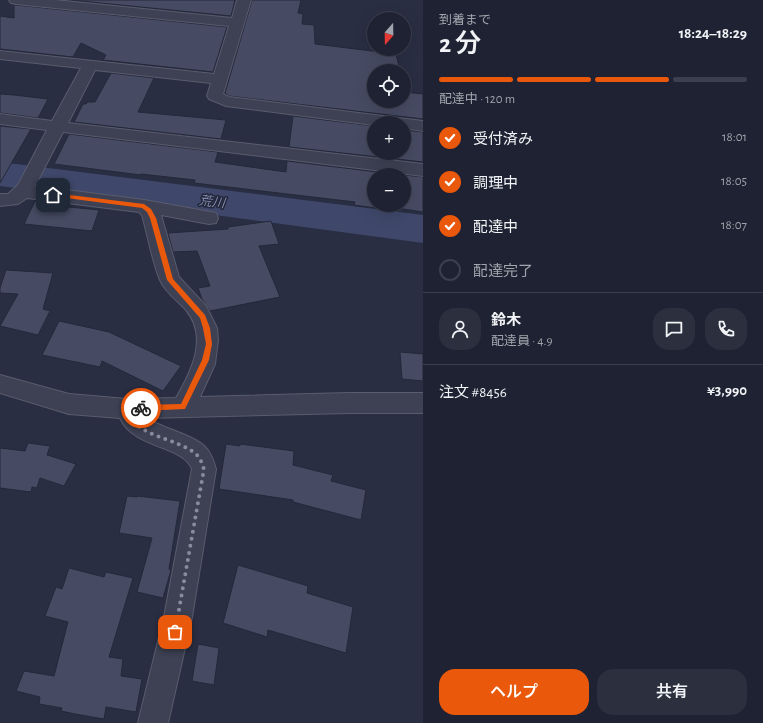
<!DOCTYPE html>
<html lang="ja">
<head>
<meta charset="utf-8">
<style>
  body { margin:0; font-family:"Alegreya Sans","Noto Sans JP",sans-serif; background:#2c2f3e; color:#f1f3f6; height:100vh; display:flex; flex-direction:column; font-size:15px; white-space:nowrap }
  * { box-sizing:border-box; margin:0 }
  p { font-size:13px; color:#a1a4ac }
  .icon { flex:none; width:22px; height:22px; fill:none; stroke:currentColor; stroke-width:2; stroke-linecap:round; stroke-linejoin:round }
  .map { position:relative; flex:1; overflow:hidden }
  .drawer { display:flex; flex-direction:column; background:#1f2232; width:340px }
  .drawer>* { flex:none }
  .needle { width:26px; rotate:200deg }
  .tools { position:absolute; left:367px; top:12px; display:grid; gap:8px }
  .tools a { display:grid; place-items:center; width:44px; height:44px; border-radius:50%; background:#1f2232; box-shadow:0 4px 16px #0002,0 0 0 1px #3c3f4d; font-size:20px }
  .pin { position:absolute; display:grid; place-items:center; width:34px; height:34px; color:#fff; margin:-17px; border-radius:8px; box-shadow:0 2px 6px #0006 }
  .courier { position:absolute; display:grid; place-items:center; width:40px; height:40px; margin:-20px; border:3px solid #ea580c; border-radius:50%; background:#fff; color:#222; box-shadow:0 1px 5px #0007 }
  .summary em { font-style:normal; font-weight:600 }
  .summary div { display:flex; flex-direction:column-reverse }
  .summary { display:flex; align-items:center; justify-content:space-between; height:68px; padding:0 16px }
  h1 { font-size:26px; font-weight:600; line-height:30px }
  .bar { display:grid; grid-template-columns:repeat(4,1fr); gap:6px 4px; align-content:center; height:48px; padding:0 16px }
  .bar i { height:5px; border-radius:3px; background:#3c3f4d }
  .bar .active { background:#ea580c }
  .bar p { grid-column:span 4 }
  .line { display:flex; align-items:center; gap:10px; padding:0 16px; border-top:1px solid #3c3f4d }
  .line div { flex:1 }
  .round { display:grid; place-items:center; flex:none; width:42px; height:42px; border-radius:16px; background:#2c2f3e }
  ol { padding:0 16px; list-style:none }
  li { display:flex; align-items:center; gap:12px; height:44px }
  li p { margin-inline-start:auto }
  li .icon { padding:4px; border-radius:50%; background:#ea580c; color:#fff; stroke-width:4 }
  li:last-child { color:#a1a4ac }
  li i { width:22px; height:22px; border:2px solid #3c3f4d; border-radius:50% }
  .cta { display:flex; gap:8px; margin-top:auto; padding:8px 16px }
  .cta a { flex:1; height:46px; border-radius:16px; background:#ea580c; color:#fff; font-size:16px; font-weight:600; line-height:46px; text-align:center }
  .cta a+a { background:#2c2f3e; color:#f1f3f6 }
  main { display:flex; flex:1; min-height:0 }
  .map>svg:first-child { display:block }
</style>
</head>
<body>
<main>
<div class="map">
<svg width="423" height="723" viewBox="0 0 423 723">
  <rect width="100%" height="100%" fill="#292e43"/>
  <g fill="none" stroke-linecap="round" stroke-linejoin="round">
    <path fill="#3f486b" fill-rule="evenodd" d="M 0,162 L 423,215 L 423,243 L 0,186 Z"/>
  </g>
  <path fill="#464b63" stroke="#24283a" d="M 70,0 L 235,0 L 231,16 Z
    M 252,0 L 301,0 L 298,13 L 303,14 L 302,24 L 314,25 L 315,44 L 396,54 L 400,71 L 374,71 L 374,101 L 404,101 L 404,92 L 423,94 L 423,119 L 229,96 L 225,93 Z
    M 14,5 L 16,5 L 227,27 L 213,72 L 103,60 L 106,55 L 81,43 L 73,57 L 0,49 L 0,16 L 14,18 Z
    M 111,73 L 154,78 L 138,112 L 226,120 L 221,139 L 74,122 L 83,104 L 86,104 L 88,102 L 95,102 Z
    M 0,94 L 14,95 L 48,99 L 38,118 L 0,113 Z
    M 293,116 L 374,126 L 374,153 L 404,153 L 404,130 L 423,132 L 423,162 L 289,147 Z
    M 0,126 L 31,129 L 0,183 Z
    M 69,134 L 218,152 L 215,162 L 286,172 L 287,161 L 402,175 L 374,175 L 374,205 L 404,205 L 404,175 L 423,177 L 423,212 L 390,207 L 390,210 L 354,205 L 355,202 L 194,183 L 195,180 L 141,174 L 141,175 L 54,164 Z
    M 35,201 L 60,205 L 59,206 L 99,210 L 92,231 L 24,224 Z
    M 271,221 L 279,244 L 259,246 L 280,297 L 210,311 L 202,299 L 198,288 L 210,286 L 197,251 L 173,252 L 168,233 L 228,229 L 228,227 Z
    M 6,270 L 53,273 L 43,309 L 50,311 L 38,335 L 0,326 L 18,294 L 0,293 L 0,288 Z
    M 59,321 L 109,332 L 181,366 L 163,391 L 102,361 L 100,367 L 42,355 Z
    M 400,352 L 423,354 L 423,381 L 402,379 Z
    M 28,443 L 50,446 L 47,455 L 76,464 L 64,486 L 40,478 L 37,488 L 32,487 L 31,492 L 0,488 L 0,448 L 25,451 Z
    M 226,444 L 240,446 L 240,444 L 294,451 L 293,465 L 333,475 L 331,481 L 366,490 L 361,520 L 293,502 L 293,500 L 219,489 Z
    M 127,496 L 137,497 L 137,496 L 180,501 L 169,569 L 171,570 L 163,598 L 137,592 L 152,538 L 119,533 Z
    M 238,565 L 308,586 L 307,593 L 353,607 L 346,653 L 268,630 L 267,637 L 223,623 Z
    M 69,568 L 104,577 L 106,572 L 133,578 L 109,657 L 123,659 L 121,676 L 142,679 L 136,712 L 106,707 L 104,719 L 75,714 L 61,711 L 62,708 L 39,704 L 40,697 L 16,691 L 24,671 L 54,676 L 68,622 L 45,616 L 56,587 L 62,589 Z
    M 198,644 L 219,648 L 214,685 L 192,681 Z"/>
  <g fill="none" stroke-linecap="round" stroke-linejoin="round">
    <g stroke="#595c6d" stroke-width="2">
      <path id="street" d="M 9,0 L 55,0 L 232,18 L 237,0 L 251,0 L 223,94 L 229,97 L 423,121 L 423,131 L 404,128 L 404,123 L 374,123 L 374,125 L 226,106 L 209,99 L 207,96 L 211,83 L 95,70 L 68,123 L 423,164 L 423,176 L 63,132 L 35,186 L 144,200 L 216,213 L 218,218 L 216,223 L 209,224 L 161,215 L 179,277 L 206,306 L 217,328 L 218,340 L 215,364 L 200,397 L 349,393 L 423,393 L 423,413 L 349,413 L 147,418 C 163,429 196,435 207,449 C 212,455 214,463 216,469 L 192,617 L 168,723 L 138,723 L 164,617 L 192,469 C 183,445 134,449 120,418 L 69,414 L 0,393 L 0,375 L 69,394 L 127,399 L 176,398 C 191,372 209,337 186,310 C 178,301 165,292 160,280 C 152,261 148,236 142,215 L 139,212 L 27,198 L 18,204 L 0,206 L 0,194 L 8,194 L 18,185 L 47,130 L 0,124 L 0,114 L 52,121 L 81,68 L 0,59 L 0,51 L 214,74 L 229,26 L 16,4 L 11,3 Z"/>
    </g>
    <use href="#street" fill="#3d4153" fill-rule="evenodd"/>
  </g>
  <path fill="#ea580c" d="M 53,193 L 144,204 L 151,209 L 156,218 L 173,279 L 205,315 L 210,328 L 212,344 L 209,360 L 185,409 L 141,411 L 137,408 L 141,405 L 181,404 L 202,360 L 206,344 L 203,328 L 200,318 L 167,280 L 150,218 L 147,212 L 142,208 L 51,196 L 50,195 Z"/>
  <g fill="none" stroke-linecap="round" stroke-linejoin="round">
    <path stroke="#888b9c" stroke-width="4" stroke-dasharray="0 7.2" d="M 141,408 L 127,409 C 134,438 178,437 197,455 C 201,459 202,464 204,469 L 175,632"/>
  </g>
  <g text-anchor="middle" stroke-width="3" stroke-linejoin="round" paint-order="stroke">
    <g font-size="13" font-style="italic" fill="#848db2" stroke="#222638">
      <text transform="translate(212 201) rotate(7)" y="5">荒川</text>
    </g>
  </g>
</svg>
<div class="tools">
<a><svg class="needle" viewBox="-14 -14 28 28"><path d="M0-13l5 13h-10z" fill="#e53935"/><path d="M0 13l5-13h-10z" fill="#a1a4ac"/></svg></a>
<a><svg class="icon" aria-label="locate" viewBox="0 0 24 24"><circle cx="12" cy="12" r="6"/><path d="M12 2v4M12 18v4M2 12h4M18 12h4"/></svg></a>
<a>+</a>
<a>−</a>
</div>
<div class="pin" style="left:175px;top:632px;background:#ea580c"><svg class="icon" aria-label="bag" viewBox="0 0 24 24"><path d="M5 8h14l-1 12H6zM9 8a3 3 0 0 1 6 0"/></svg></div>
<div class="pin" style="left:53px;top:195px;background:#1f2937"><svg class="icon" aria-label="home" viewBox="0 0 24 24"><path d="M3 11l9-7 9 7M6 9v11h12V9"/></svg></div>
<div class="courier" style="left:141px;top:408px"><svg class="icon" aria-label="bike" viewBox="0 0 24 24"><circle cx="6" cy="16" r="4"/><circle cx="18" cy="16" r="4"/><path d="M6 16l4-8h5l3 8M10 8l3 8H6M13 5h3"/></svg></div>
</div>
<section class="drawer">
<div class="summary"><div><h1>2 分</h1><p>到着まで</p></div><em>18:24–18:29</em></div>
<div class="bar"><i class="active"></i><i class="active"></i><i class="active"></i><i></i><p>配達中 · 120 m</p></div>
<ol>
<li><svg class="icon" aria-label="check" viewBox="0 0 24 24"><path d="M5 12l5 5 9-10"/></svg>受付済み<p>18:01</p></li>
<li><svg class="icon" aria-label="check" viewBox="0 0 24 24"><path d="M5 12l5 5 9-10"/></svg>調理中<p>18:05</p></li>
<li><svg class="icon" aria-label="check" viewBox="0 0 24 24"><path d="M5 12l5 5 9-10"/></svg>配達中<p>18:07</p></li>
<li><i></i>配達完了</li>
</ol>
<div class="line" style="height:72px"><a class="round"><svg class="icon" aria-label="person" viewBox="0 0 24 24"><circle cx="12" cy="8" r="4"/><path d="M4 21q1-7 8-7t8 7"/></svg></a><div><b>鈴木</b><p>配達員 · 4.9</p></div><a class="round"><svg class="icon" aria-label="chat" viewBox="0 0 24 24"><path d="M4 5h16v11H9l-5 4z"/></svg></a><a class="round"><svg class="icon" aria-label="phone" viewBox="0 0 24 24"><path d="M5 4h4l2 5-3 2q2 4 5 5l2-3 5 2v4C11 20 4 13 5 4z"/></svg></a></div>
<div class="line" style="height:52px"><div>注文 #8456</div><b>¥3,990</b></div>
<div class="cta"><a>ヘルプ</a><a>共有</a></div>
</section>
</main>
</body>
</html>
